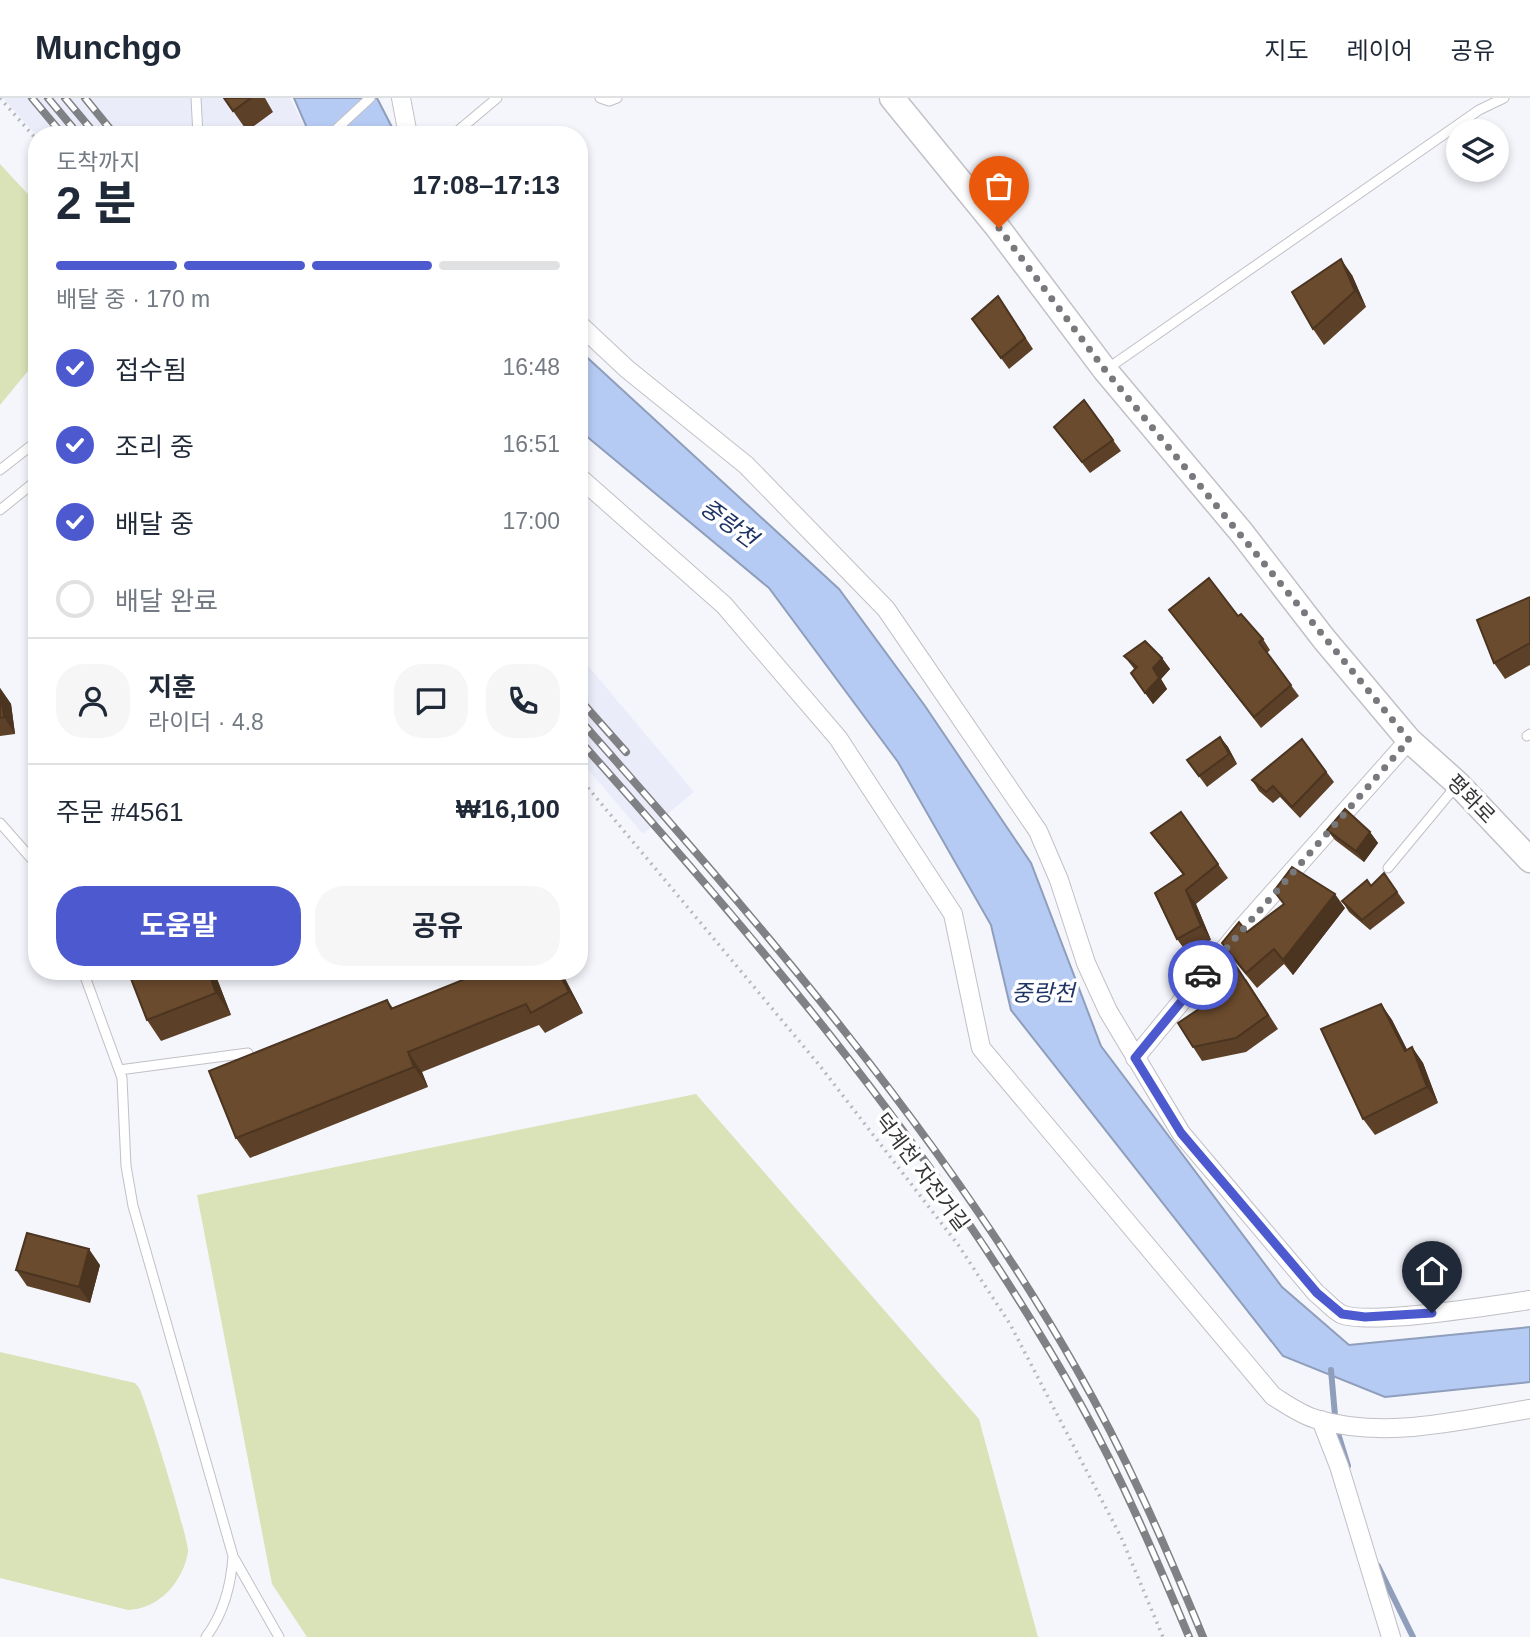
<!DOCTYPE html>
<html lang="ko">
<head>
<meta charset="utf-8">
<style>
  body { margin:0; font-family:Arial,"Noto Sans KR",sans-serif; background:#f6f6f7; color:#1f2937; height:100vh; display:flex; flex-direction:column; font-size:26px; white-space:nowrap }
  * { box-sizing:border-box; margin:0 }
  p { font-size:23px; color:#747a83 }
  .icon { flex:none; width:38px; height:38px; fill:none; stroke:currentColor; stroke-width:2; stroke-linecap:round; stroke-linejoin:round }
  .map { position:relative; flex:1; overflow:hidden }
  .panel { position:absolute; left:28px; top:28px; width:560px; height:854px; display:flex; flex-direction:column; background:#fff; border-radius:28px; box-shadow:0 4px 10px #0003 }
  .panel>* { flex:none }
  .tools { position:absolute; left:1446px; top:21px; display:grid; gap:14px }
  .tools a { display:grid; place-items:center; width:63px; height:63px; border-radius:50%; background:#fff; box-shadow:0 4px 10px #0003; font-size:35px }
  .pin { position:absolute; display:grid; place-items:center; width:60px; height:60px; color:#fff; margin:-72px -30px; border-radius:50% 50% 50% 0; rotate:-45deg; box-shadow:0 0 7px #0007 }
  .pin .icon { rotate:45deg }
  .courier { position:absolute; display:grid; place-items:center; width:70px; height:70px; margin:-35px; border:5px solid #4d5acf; border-radius:50%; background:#fff; color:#222; box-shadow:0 2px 9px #0007 }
  .head em { font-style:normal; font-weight:700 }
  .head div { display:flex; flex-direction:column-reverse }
  .head { display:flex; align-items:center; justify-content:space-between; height:119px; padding:0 28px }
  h1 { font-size:46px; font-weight:700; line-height:52px }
  .bar { display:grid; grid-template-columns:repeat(4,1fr); gap:10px 7px; align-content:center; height:84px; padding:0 28px }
  .bar i { height:9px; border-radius:5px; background:#e0e1e3 }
  .bar .selected { background:#4d5acf }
  .bar p { grid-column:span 4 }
  .line { display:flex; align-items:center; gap:18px; padding:0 28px; border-top:2px solid #e0e1e3 }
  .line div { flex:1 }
  .round { display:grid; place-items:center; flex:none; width:74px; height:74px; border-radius:28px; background:#f6f6f7 }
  ol { padding:0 28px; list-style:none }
  li { display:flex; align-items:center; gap:21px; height:77px }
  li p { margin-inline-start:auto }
  li .icon { padding:7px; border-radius:50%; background:#4d5acf; color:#fff; stroke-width:4 }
  li:last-child { color:#747a83 }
  li i { width:38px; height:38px; border:4px solid #e0e1e3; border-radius:50% }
  .action { display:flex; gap:14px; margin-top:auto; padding:14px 28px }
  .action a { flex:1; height:80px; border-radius:28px; background:#4d5acf; color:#fff; font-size:28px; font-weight:700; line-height:80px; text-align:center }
  .action a+a { background:#f6f6f7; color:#1f2937 }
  header { display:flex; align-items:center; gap:42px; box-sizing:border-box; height:98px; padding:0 35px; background:#fff; border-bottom:2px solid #e0e1e3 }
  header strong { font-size:33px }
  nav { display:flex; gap:38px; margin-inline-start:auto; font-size:24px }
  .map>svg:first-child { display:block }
</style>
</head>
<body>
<header>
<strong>Munchgo</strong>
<nav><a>지도</a><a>레이어</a><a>공유</a></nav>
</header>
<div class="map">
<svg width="1530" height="1539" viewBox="0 0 1530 1539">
  <rect width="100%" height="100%" fill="#f5f6fc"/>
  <path fill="#ebecfa" d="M 3,0 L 290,0 L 307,33 L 303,37 L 37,38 Z
    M 579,557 L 694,694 L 643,736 L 579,661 Z"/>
  <path fill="#dae2b8" d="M 0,66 L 37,106 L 37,262 L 0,307 Z
    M 696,996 L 979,1321 L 1038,1539 L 307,1539 L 272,1486 L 197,1097 Z
    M 0,1254 L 135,1285 L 139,1290 C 146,1302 190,1445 188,1454 C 183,1484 159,1511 128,1512 L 0,1480 Z"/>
  <path fill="#b6cbf4" stroke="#8f9ebb" stroke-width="2" d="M 294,0 L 377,0 L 396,37 L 310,37 Z
    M 579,252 L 839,491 L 925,608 L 1031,765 L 1101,948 L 1282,1189 L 1349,1247 L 1530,1229 L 1530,1284 L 1385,1299 L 1283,1258 L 1011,912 L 991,827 L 898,664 L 769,490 L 579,332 Z"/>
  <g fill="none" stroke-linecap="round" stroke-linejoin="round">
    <path stroke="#8f9ebb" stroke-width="6" d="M 1331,1272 L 1336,1329 L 1348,1368
      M 1378,1468 L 1413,1539"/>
    <g stroke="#c0c0c6" stroke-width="11">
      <path id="service" d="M 196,0 L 198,37
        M 600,0 L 609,3 L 617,0
        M 330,37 L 370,0
        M 453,37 L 497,0
        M 1107,271 L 1479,12 L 1504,0
        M 0,372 L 37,343
        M 0,412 L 37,382
        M 1527,638 L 1530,636
        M 0,725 L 37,767
        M 1388,770 L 1456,688
        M 83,873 L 122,980 L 126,1068 L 133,1108 L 233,1458 C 231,1488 224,1515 206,1539
        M 119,972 L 248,955
        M 234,1460 L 279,1539"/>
    </g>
    <g stroke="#c0c0c6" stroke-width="20">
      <path id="minor" d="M 401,0 L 408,37
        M 579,226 L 627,271 L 746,367 L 886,511 L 1038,733 L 1059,782 L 1086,865 L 1108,913 L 1181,1035 L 1316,1195 C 1324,1201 1333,1212 1341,1216 C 1367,1228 1496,1207 1530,1202
        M 579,379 L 724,507 L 838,640 L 953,816 L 981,950 L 1273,1298 C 1286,1306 1301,1317 1316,1321 C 1386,1342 1460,1322 1530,1311
        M 1135,960 L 1241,831 L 1409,642
        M 1321,1322 L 1339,1368 L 1391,1539"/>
    </g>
    <g stroke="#c0c0c6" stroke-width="27">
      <path id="secondary" d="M 892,0 L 998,130 L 1105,272 L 1242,435 L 1324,541 L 1409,642 L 1458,686 L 1530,762"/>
    </g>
    <path stroke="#b7b8bc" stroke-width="3.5" stroke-dasharray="2 5" stroke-linecap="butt" d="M 0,0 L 37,42
      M 579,679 L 820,968 L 959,1148 L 1010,1226 L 1121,1439 L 1163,1539"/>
    <use href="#service" stroke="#fff" stroke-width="9"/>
    <use href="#minor" stroke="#fff" stroke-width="18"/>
    <use href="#secondary" stroke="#fff" stroke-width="24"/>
    <g stroke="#808184" stroke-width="8">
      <path id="rail" d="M 32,0 L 63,37
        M 48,0 L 79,37
        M 65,0 L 96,37
        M 85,0 L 115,37
        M 579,601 L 626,654
        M 579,621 C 759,825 941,1033 1076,1270 C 1126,1357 1165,1447 1203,1539
        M 579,642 C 765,850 944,1062 1080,1305 C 1122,1380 1156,1460 1189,1539"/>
    </g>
    <use href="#rail" stroke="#fff" stroke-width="5" stroke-dasharray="16" stroke-linecap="butt"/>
  </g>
  <path fill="#5c4027" d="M 224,0 L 265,0 L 273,14 L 247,33 Z
    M 1352,177 L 1366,209 L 1324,247 L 1313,231 Z
    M 998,198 L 1033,251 L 1009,271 L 980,232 Z
    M 1084,302 L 1121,353 L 1090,375 L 1054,329 Z
    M 1530,499 L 1530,567 L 1505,581 L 1494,565 Z
    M 1169,512 L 1238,518 L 1263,541 L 1270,552 L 1267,555 L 1299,598 L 1261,630 Z
    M 1124,558 L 1162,560 L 1170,571 L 1161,581 L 1167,591 L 1153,606 L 1131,575 L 1135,572 Z
    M 0,590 L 11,606 L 15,636 L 0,638 Z
    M 1220,639 L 1228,649 L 1237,666 L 1207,689 L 1187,662 Z
    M 1302,641 L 1334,684 L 1300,720 L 1280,699 L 1273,705 L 1259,693 L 1252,682 Z
    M 1181,714 L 1228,780 L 1196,806 L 1211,842 L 1187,855 L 1177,841 L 1183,777 L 1151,735 Z
    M 1327,732 L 1370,734 L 1378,745 L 1364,764 L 1335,742 Z
    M 1384,775 L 1405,805 L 1370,832 L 1349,814 L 1342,803 L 1371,788 Z
    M 1345,810 L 1293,877 L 1284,866 L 1257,890 L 1232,860 L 1222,845 L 1247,834 Z
    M 214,873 L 231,917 L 161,943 L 147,922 Z
    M 561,873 L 583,915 L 545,935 L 539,927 L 422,974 L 428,989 L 250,1060 L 236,1040 L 387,902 L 393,910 Z
    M 1246,881 L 1278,931 L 1246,954 L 1202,963 L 1193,949 L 1214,901 L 1205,889 Z
    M 1381,906 L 1392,922 L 1407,952 L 1412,949 L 1423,965 L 1438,1005 L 1375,1037 L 1363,1021 Z
    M 100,1167 L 90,1205 L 27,1188 L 16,1172 Z"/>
  <path fill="#4b3420" d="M 1341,161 L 1352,177 L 1366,209 L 1355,193 Z
    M 1162,560 L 1170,571 L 1161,581 L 1167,591 L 1153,606 L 1145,595 L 1153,570 Z
    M 0,590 L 11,606 L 15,636 L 4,619 Z
    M 1220,639 L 1228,649 L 1237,666 L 1229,656 Z
    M 1370,734 L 1378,745 L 1364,764 L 1356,753 Z
    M 1186,792 L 1196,806 L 1211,842 L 1201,828 Z
    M 1335,796 L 1345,810 L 1293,877 L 1283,862 Z
    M 208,873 L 214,873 L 231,917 L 216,895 Z
    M 558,873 L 561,873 L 583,915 L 569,894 Z
    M 1381,906 L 1392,922 L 1416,969 L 1405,953 Z
    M 1412,949 L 1423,965 L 1438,1005 L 1427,989 Z
    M 408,954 L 422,974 L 428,989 L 414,969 Z
    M 89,1151 L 100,1167 L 90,1205 L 79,1189 Z"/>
  <path fill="#6b4b2d" stroke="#4b3420" stroke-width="2" d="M 224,0 L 251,0 L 233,13 Z
    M 1341,161 L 1355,193 L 1313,231 L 1292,194 Z
    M 998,198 L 1025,240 L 1001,260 L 972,221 Z
    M 1084,302 L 1113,342 L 1082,364 L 1054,329 Z
    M 1209,480 L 1238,518 L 1241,516 L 1263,541 L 1259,544 L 1291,587 L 1254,619 L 1169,512 Z
    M 1530,499 L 1530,545 L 1494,565 L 1477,522 Z
    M 1145,543 L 1162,560 L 1153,570 L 1159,580 L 1145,595 L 1131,575 L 1137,569 L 1124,558 Z
    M 0,593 L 4,619 L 0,620 Z
    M 1220,639 L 1229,656 L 1199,678 L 1187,662 Z
    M 1302,641 L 1326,674 L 1292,709 L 1273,688 L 1266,694 L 1252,682 Z
    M 1345,711 L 1370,734 L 1356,753 L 1327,732 Z
    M 1181,714 L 1218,766 L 1186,792 L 1201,828 L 1177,841 L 1155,795 L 1184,776 L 1151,735 Z
    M 1292,769 L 1335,796 L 1283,862 L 1274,851 L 1246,875 L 1222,845 L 1239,824 L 1247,834 L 1284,806 L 1274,793 Z
    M 1384,775 L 1397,794 L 1362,822 L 1342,803 L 1367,782 L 1371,788 Z
    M 1236,868 L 1268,917 L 1236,940 L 1193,949 L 1178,925 L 1214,901 L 1205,889 Z
    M 128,873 L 208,873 L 216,895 L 147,922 Z
    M 485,873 L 558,873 L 569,894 L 531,915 L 526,906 L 408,954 L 414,969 L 236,1040 L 209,973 L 387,902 L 391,911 Z
    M 1381,906 L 1405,953 L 1412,949 L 1427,989 L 1363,1021 L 1321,931 Z
    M 27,1135 L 89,1151 L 79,1189 L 16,1172 Z"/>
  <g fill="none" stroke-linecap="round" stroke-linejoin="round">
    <path stroke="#78797c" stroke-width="7" stroke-dasharray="0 12.6" d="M 999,130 L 1105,272 L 1409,642 L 1203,877"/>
    <path stroke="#4d5acf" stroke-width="9" d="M 1203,877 L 1135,960 L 1181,1035 L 1317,1195 L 1342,1216 L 1365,1219 L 1432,1215"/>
  </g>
  <g text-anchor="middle" stroke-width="7" stroke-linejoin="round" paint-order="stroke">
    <g font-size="21" fill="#343537" stroke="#fff">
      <text transform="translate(1471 701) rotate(46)" y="7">평화로</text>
      <text transform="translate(922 1074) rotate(53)" y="7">덕계천 자전거길</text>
    </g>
    <g font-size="23" font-style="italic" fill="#1e3466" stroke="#fff">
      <text transform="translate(729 425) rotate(36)" y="8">중랑천</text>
      <text x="1043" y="903">중랑천</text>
    </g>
  </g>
</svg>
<div class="tools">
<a><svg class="icon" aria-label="layers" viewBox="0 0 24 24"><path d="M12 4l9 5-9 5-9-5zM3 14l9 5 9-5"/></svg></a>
</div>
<div class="pin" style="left:999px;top:130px;background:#ea580c"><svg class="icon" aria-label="bag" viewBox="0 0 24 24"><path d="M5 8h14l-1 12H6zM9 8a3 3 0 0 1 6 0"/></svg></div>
<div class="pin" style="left:1432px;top:1215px;background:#1f2937"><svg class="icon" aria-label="home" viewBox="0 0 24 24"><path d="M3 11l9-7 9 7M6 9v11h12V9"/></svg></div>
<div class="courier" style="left:1203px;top:877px"><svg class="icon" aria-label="car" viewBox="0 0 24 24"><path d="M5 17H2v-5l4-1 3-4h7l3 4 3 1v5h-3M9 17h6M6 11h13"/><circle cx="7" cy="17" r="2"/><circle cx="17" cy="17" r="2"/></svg></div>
<section class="panel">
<div class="head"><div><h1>2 분</h1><p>도착까지</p></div><em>17:08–17:13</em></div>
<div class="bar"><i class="selected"></i><i class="selected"></i><i class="selected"></i><i></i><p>배달 중 · 170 m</p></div>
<ol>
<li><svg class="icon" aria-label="check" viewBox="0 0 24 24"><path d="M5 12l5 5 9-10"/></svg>접수됨<p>16:48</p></li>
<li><svg class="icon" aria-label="check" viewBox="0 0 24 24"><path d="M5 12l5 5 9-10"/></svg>조리 중<p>16:51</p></li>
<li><svg class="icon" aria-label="check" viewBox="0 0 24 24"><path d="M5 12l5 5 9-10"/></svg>배달 중<p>17:00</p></li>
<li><i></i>배달 완료</li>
</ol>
<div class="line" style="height:126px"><a class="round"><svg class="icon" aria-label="person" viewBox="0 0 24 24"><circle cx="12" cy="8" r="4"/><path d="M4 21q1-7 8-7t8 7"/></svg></a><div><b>지훈</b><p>라이더 · 4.8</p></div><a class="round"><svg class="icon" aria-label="chat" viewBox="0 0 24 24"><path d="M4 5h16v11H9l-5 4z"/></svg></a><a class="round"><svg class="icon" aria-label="phone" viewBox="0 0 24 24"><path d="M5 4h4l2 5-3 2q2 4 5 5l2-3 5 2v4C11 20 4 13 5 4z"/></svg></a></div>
<div class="line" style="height:91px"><div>주문 #4561</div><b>₩16,100</b></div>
<div class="action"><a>도움말</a><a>공유</a></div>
</section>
</div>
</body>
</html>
